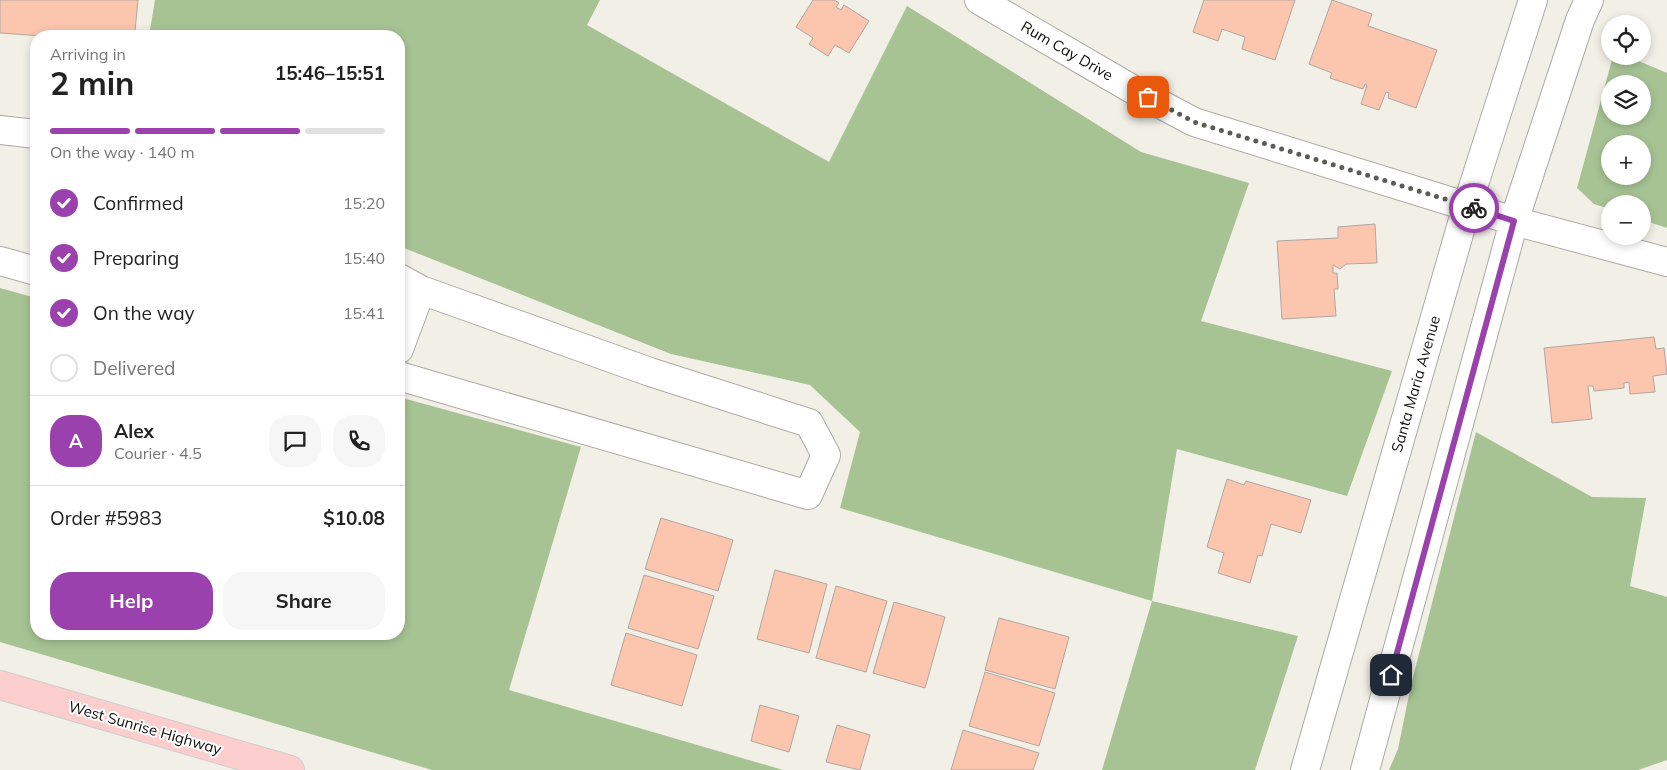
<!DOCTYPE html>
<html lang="en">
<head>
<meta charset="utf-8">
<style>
  body { margin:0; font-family:Mulish,sans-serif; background:#f6f6f6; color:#222; height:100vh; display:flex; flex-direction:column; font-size:19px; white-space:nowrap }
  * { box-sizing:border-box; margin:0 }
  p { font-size:16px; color:#767676 }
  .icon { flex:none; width:28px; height:28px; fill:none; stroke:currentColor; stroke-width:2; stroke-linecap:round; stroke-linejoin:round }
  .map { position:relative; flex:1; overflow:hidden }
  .panel { position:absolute; left:30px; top:30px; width:375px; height:610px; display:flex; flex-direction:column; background:#fff; border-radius:20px; box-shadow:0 2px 8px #0003 }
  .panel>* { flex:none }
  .tools { position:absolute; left:1601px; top:15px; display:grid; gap:10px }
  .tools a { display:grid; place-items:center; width:50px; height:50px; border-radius:50%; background:#fff; box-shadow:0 2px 8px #0003; font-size:25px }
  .pin { position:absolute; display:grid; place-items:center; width:42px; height:42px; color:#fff; margin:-21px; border-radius:10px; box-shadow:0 2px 8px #0006 }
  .courier { position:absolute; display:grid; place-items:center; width:50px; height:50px; margin:-25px; border:4px solid #9a41ad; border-radius:50%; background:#fff; color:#222; box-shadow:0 1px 6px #0007 }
  .head em { font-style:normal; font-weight:700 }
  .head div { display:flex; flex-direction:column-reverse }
  .head { display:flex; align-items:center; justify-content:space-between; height:85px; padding:0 20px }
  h1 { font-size:32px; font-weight:700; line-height:38px }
  .bar { display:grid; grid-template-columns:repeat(4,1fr); gap:8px 5px; align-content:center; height:60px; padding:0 20px }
  .bar i { height:6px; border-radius:4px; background:#e0e0e0 }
  .bar .selected { background:#9a41ad }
  .bar p { grid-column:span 4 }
  .line { display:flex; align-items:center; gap:12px; padding:0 20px; border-top:1px solid #e0e0e0 }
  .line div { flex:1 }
  .round { display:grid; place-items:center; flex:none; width:52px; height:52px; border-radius:20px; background:#f6f6f6 }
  ol { padding:0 20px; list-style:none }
  li { display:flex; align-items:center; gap:15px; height:55px }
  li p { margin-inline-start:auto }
  li .icon { padding:5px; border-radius:50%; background:#9a41ad; color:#fff; stroke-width:4 }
  li:last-child { color:#767676 }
  li i { width:28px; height:28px; border:2px solid #e0e0e0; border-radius:50% }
  .primary-button { display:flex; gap:10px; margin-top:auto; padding:10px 20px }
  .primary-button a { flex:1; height:58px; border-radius:20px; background:#9a41ad; color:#fff; font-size:20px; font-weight:700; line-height:58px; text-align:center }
  .primary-button a+a { background:#f6f6f6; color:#222 }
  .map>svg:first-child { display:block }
</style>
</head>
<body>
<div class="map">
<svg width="1667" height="770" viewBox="0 0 1667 770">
  <rect width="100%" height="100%" fill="#f2efe7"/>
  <path fill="#a7c394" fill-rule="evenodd" d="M 155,0 L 600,0 L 587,25 L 829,162 L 907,6 L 1141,152 L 1249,183 L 1201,321 L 1392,371 L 1347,496 L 1177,449 L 1152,601 L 1298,636 L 1255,770 L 1102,770 L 1152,601 L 840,508 L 860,432 L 810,385 L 671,354 L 399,246 L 399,36 L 149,36 Z
    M 1613,56 L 1627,56 L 1667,73 L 1667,228 L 1643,220 L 1642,204 L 1610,204 L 1610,209 L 1594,204 L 1577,188 ZM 1610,84 L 1642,84 L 1642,116 L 1610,116 ZM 1610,144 L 1642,144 L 1642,176 L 1610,176 Z
    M 0,288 L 36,298 L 36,634 L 399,634 L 399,397 L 581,447 L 509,690 L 783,770 L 432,770 L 0,642 Z
    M 1476,432 L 1592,497 L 1646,498 L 1630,586 L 1667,597 L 1667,760 L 1638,770 L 1389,770 L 1398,749 L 1411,685 Z"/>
  <path fill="#fcc5ad" stroke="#afa7a3" d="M 0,0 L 138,0 L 135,31 L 125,31 L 125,36 L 42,36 L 0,33 Z
    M 813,0 L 834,0 L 839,3 L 836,7 L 841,10 L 844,5 L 869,21 L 849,53 L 835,45 L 828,56 L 809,44 L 813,38 L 796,27 Z
    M 1204,0 L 1295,0 L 1275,60 L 1242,49 L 1245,37 L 1222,29 L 1218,41 L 1193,32 Z
    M 1332,0 L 1372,14 L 1368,26 L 1437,50 L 1416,108 L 1388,98 L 1389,93 L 1386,92 L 1379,110 L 1361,104 L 1367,85 L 1365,84 L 1363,89 L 1330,78 L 1332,73 L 1309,64 Z
    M 1375,224 L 1377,263 L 1346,264 L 1340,269 L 1333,265 L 1333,273 L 1337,273 L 1338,289 L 1334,289 L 1336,316 L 1282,319 L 1277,241 L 1338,238 L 1338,227 Z
    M 1654,337 L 1656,349 L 1664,348 L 1667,374 L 1653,376 L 1655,392 L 1630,394 L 1629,382 L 1624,383 L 1624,388 L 1594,391 L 1593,386 L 1588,386 L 1592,419 L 1552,423 L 1544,348 Z
    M 1227,479 L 1244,485 L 1246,481 L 1311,500 L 1301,533 L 1271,524 L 1262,556 L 1258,555 L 1250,583 L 1218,573 L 1224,553 L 1207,547 Z
    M 661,518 L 733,540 L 718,591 L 645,569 Z
    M 775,570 L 827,584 L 809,653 L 757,639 Z
    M 644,575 L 714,596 L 698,649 L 628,628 Z
    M 836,586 L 887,601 L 866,672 L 816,658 Z
    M 894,602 L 945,617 L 925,688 L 873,673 Z
    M 999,618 L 1069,637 L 1055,689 L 985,670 Z
    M 626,633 L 697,655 L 682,706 L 611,685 Z
    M 985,672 L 1055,693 L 1039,746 L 969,726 Z
    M 760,705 L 799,716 L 789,752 L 751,741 Z
    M 837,725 L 870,735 L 860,770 L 826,762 Z
    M 963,730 L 1039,753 L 1033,770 L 951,770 Z"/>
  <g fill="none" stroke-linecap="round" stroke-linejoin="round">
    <g stroke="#acaaa2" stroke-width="30">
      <path id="minor" d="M 979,0 L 1132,89 L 1194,122 L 1514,221 L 1667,262
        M 0,130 L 36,134
        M 0,261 L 36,271
        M 399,278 L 421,290 L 650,372 L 809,423 L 826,455 L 808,495 L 399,376
        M 399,349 L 421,290
        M 1305,770 L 1467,206 L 1533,0
        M 1365,770 L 1514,221 L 1580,20 L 1589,0"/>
    </g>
    <g stroke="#cfcece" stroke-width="30">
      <path id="major" d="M 0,685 L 290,770"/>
    </g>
    <use href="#minor" stroke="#fff" stroke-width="28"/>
    <use href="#major" stroke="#fbcdcc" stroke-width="28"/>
  </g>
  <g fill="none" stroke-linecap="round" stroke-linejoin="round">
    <path stroke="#5d5b57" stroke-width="5" stroke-dasharray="0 9" d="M 1148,97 L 1194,122 L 1474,208"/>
    <path stroke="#9a41ad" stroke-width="6" d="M 1391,675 L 1514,221 L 1474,208"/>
  </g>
  <g text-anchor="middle" stroke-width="4" stroke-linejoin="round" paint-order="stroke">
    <g font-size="15" fill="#0d0c0a" stroke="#fff">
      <text transform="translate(1067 51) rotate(30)" y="5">Rum Cay Drive</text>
      <text transform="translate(1416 384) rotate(-74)" y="5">Santa Maria Avenue</text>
      <text transform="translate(145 728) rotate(16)" y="5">West Sunrise Highway</text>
    </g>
  </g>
</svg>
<div class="tools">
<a><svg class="icon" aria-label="locate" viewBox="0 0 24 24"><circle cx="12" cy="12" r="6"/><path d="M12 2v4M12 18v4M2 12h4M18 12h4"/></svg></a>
<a><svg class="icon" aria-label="layers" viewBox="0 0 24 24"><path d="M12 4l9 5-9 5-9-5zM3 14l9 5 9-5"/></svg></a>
<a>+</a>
<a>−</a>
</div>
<div class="pin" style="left:1148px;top:97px;background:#ea580c"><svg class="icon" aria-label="bag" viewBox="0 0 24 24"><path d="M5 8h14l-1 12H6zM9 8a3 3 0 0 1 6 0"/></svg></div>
<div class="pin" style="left:1391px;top:675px;background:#1f2937"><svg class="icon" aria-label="home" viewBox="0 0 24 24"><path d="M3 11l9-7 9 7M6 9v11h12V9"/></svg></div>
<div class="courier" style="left:1474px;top:208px"><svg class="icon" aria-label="bike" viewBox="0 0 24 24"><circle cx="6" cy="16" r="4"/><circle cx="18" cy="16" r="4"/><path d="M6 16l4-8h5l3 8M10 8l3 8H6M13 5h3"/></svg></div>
<section class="panel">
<div class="head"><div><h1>2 min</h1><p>Arriving in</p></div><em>15:46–15:51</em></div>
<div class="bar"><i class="selected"></i><i class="selected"></i><i class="selected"></i><i></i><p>On the way · 140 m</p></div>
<ol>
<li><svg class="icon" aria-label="check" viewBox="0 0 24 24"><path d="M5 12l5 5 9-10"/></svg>Confirmed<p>15:20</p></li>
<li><svg class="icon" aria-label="check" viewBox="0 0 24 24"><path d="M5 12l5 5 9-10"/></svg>Preparing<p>15:40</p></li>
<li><svg class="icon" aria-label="check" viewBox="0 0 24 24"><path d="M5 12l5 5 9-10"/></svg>On the way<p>15:41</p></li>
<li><i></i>Delivered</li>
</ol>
<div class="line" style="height:90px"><b class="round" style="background:#9a41ad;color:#fff">A</b><div><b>Alex</b><p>Courier · 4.5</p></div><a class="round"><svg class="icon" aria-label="chat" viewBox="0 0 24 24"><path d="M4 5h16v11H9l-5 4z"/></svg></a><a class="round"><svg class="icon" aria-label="phone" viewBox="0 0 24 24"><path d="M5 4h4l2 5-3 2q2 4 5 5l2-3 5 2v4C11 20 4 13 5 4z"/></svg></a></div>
<div class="line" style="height:65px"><div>Order #5983</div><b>$10.08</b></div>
<div class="primary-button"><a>Help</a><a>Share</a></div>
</section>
</div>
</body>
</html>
